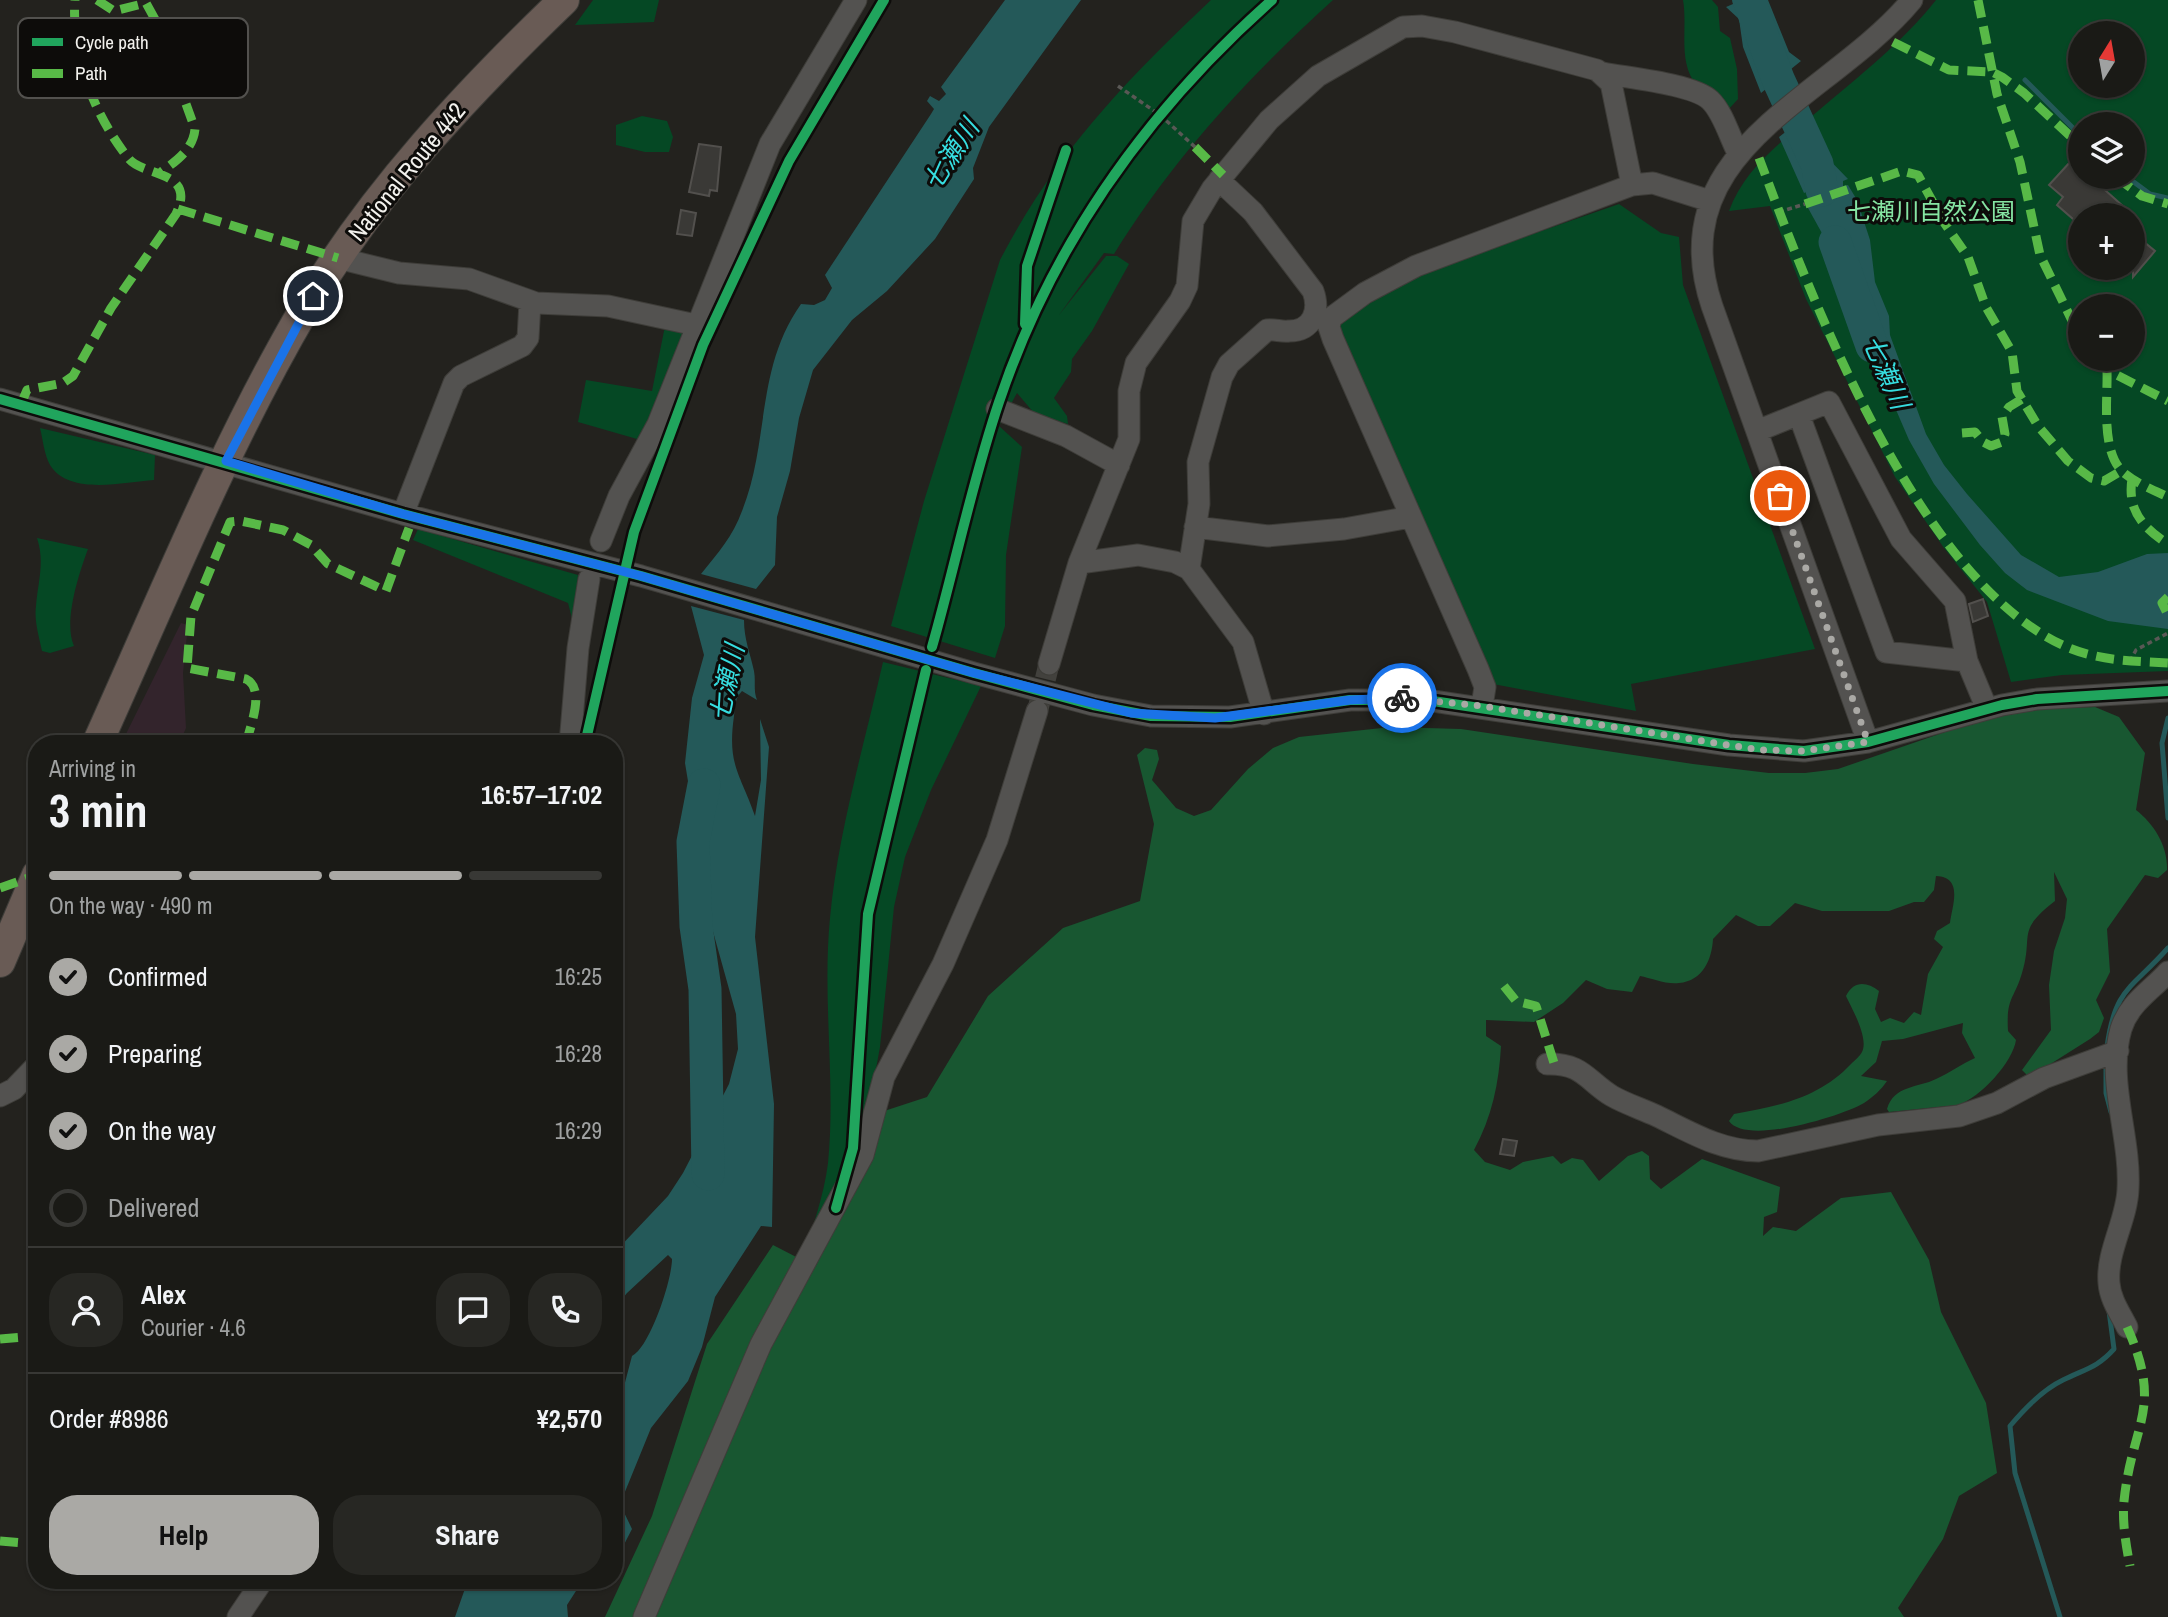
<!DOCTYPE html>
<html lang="en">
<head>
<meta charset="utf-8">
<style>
  body { margin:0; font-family:"Archivo Narrow","Noto Sans JP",sans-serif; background:#272723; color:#f1f3f6; height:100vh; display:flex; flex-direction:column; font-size:26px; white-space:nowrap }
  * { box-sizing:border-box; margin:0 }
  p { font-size:23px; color:#9fa1a1 }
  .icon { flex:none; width:38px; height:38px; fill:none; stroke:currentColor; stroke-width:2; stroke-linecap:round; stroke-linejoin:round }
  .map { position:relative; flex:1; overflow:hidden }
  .drawer { position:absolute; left:28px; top:735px; width:595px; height:854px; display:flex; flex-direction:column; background:#1a1a16; border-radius:28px; box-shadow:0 2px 5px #0004,0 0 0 2px #383835 }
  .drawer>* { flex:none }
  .needle { width:46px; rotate:11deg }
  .controls { position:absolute; left:2068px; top:21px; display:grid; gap:14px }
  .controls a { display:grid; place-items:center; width:77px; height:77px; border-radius:50%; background:#1a1a16; box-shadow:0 2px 5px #0004,0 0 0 2px #383835; font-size:35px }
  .pin { position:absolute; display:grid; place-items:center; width:60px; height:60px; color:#fff; margin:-30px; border:4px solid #fff; border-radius:50%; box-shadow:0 2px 7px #0007 }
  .courier { position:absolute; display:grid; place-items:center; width:70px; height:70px; margin:-35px; border:5px solid #1a73e8; border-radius:50%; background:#fff; color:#222; box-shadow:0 2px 9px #0007 }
  .summary em { font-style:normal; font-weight:700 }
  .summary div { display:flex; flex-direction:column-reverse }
  .summary { display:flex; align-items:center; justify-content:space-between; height:119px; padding:0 21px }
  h1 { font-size:46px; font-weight:700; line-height:52px }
  .bar { display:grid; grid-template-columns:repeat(4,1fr); gap:10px 7px; align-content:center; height:84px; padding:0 21px }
  .bar i { height:9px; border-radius:5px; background:#383835 }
  .bar .on { background:#aaa9a5 }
  .bar p { grid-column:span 4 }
  .line { display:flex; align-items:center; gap:18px; padding:0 21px; border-top:2px solid #383835 }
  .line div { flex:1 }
  .round { display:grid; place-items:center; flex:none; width:74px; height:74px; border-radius:28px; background:#272723 }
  ol { padding:0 21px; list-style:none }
  li { display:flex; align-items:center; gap:21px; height:77px }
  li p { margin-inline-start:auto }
  li .icon { padding:7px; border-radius:50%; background:#aaa9a5; color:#111; stroke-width:4 }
  li:last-child { color:#9fa1a1 }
  li i { width:38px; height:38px; border:4px solid #383835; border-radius:50% }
  .cta { display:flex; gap:14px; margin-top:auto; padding:14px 21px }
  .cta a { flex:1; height:80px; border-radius:28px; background:#aaa9a5; color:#111; font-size:28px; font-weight:700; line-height:80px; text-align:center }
  .cta a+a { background:#272723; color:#f1f3f6 }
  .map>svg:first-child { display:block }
</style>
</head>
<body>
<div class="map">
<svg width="2168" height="1617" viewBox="0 0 2168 1617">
  <rect width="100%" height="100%" fill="#23221e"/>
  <path fill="#33242c" d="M 181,623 L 188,625 L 183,673 L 186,728 L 182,737 L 173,744 L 121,744 Z"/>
  <path fill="#054824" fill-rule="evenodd" d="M 593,0 L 659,0 L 654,22 L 575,25 Z
    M 1211,0 L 1333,0 C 1249,76 1174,157 1114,254 L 1104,253 L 1059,315 L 1106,256 L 1117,256 L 1129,264 L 1092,331 L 1072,359 L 1071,372 L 1054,398 L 1067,416 L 1068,424 L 1034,413 L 1017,393 L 999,426 L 1022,447 L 1006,555 L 1005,626 L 995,658 L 891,626 L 924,501 L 1000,260 C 1055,154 1125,81 1211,0 Z
    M 1683,0 L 1712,0 L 1718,7 L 1720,31 L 1730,38 L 1737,69 L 1738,99 L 1728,110 C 1718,103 1705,95 1697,86 C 1677,62 1688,29 1683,0 Z
    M 1936,0 L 2168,0 L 2168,671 L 2062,675 L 2011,682 L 1987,602 L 1944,548 L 1895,477 L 1806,299 L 1770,206 L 1729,211 C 1745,167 1783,141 1818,111 C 1859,76 1902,43 1936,0 ZM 2081,33 L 2133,33 L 2133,86 L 2081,86 ZM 2081,124 L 2133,124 L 2133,177 L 2081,177 ZM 2081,215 L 2133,215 L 2133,268 L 2081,268 ZM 2081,306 L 2133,306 L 2133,359 L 2081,359 Z
    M 642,116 L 667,121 L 673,137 L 669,152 L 645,152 L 616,145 L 616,125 Z
    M 1619,204 L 1661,233 L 1679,237 L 1683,285 L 1815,649 L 1631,684 L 1636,711 L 1493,684 L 1338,330 L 1341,320 L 1420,273 Z
    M 666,321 L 686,331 L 644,441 L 578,422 L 586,380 L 652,391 Z
    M 40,428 L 155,455 L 154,480 C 124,482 69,496 50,465 C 44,454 43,440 40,428 Z
    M 418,529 L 578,575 L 573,622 L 568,603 L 413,540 Z
    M 37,538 L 88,549 C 79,573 63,622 74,646 L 50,653 L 42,651 C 39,636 34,621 36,606 C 38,581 45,562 37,538 Z
    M 883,662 L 981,686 L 931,790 L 905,857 L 894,907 L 880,1047 L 853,1194 L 804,1261 C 811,1228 824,1197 828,1163 C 836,1082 822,1000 830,918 C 838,832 864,746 883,662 Z"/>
  <path fill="#185731" d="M 2095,707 L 2119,717 L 2145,753 L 2136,810 C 2154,824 2168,846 2167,870 L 2158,878 L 2145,875 L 2107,929 L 2110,972 L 2096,1000 L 2104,1018 L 2099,1032 L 2090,1039 L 2041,1070 L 2027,1075 L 2022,1070 L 2051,1030 L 2049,985 L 2054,951 L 2065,918 L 2067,899 L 2054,872 L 2055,901 C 2015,932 2034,934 2022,973 C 2014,1000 2006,997 2008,1031 L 2016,1040 C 2013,1062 1980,1098 1958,1105 L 1889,1112 L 1887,1109 C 1894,1085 1918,1088 1936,1079 C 1950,1073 1961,1064 1975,1058 L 1962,1033 L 1963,1023 L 1903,1039 L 1882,1041 L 1876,1062 L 1861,1076 L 1887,1081 C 1881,1090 1873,1097 1864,1103 C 1842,1116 1746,1146 1729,1121 L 1734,1114 C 1779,1106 1819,1098 1851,1064 C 1854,1061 1860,1056 1862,1052 C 1869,1038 1852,1009 1846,996 C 1854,980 1867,982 1879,991 L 1875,1009 L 1881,1022 L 1890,1018 L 1904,1023 L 1914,1012 L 1921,1015 L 1928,974 L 1943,947 L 1934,939 L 1937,931 L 1950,923 C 1952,906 1964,877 1936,876 L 1934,890 L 1924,902 L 1914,902 L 1889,911 L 1822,911 L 1795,903 L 1770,926 L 1758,926 L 1736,915 L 1713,939 C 1712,959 1703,981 1679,983 C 1667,985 1651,978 1640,976 L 1632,992 L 1607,989 L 1586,980 L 1563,1003 L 1534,1022 L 1486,1020 L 1486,1036 L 1501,1046 C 1499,1083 1492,1117 1474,1150 L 1485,1162 L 1510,1170 L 1523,1162 L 1553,1156 L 1561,1164 L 1572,1158 L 1583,1160 L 1599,1181 L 1628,1156 L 1642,1151 L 1649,1156 L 1650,1179 L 1661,1189 L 1702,1159 L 1780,1187 L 1777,1212 L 1764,1217 L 1763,1236 L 1773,1227 L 1796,1231 L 1841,1198 L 1891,1192 L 1929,1260 L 1941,1312 L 1986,1403 L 1997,1473 L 1959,1496 L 1943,1539 L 1898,1608 L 1904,1617 L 605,1617 L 652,1516 L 707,1344 L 773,1245 L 804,1261 L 872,1115 L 927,1097 L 988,996 L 1063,928 L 1140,901 L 1154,824 L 1137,755 L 1145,748 L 1157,750 L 1159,759 L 1152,780 L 1176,808 L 1194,816 L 1211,810 L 1248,769 L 1273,748 L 1299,737 L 1391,727 L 1461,729 L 1693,764 L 1769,773 L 1805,773 L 1838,769 L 1974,722 L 2032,709 Z"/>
  <path fill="#245959" d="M 1005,0 L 1081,0 L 989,127 L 973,168 L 974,179 L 935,239 L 887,291 L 852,320 L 813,370 L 799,418 L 790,471 L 777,517 L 775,565 L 756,589 L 701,574 C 718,553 733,536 742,511 C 770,441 755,369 801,304 L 814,305 L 825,300 L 832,288 L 825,275 L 931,114 L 934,109 L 927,101 L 930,96 L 939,101 L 946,94 L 941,87 Z
    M 1732,0 L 1768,0 L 1789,52 L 1801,61 L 1761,93 L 1743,47 L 1739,19 L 1726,7 L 1733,4 Z
    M 1810,110 L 1818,148 L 1848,179 L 1843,181 L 1843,186 L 1848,185 L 1857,200 L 1870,240 L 1875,282 L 1889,316 L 1890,335 L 1926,434 L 1944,465 L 1967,494 L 2021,555 L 2059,577 L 2098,572 L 2147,554 L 2168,553 L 2168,629 L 2108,621 L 2027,590 L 2005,573 L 1980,545 L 1934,484 L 1909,440 L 1869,347 L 1849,282 L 1808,208 L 1806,201 L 1812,195 L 1809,191 L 1804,193 L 1779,137 L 1788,130 L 1804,156 L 1808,155 L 1809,121 L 1806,114 Z
    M 691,606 L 744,620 C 744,639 750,653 754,671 C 756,681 753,690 757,700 L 742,691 C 735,698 735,706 734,716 C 727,765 740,773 755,816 L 761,780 L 760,719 L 769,747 L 755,937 L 774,1104 L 772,1227 L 761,1226 L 715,1297 L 702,1347 L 688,1381 L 651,1428 L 620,1504 L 632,1529 L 614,1564 L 614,1424 L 632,1356 C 650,1347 672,1280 672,1259 L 668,1255 L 627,1293 L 614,1309 L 614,1253 L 668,1196 L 683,1173 L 729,1084 L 738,1049 L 736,1014 L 712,928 L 685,763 L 692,698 L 704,655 Z
    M 468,1580 L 583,1580 L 567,1605 L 568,1617 L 455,1617 Z"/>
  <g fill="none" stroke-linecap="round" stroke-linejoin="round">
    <path stroke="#245959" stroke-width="5" d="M 2025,80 L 2081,136
      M 2127,177 L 2150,194 L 2168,198
      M 2168,718 L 2162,743 L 2168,818
      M 2107,1047 C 2115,987 2132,989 2168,948
      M 2106,1060 L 2106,1093 L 2111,1112
      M 2060,1617 L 2015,1473 L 2010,1426 C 2025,1408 2042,1390 2063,1380 C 2085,1369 2097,1368 2114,1349 L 2109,1311"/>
    <path stroke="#245959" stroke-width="33" d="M 1749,0 L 1778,79 L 1817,164 L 1822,190
      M 1835,242 L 1872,346
      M 704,785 L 693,842 L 696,926 L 705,989 L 708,1174"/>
  </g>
  <path fill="#3a3936" stroke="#52504d" stroke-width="2" d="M 699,144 L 721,147 L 717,191 L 710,190 L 709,196 L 689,192 Z
    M 2071,161 L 2081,170 L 2081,177 L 2105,182 L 2105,190 L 2133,215 L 2081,215 L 2081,226 L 2057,205 L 2063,197 L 2049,185 Z
    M 681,210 L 696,213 L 692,236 L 677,234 Z
    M 2133,233 L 2155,251 L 2133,277 Z
    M 1983,599 L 1988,616 L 1973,622 L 1969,604 Z
    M 1503,1139 L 1517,1141 L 1514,1156 L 1500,1154 Z"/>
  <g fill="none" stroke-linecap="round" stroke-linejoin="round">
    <path stroke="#42413d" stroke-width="21" stroke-dasharray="21 10" stroke-linecap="butt" d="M 1038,709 L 1049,664"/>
    <g stroke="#3e3d39" stroke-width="23">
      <path id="minor" d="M 1603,73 C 1628,78 1693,84 1710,100 C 1723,112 1730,138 1738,153
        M 338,258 L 399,273 L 469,279 L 536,303 L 608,306 L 696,325
        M 0,399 L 403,514 L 641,576 L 974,673 L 1093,705 L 1151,716 L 1230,717 L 1350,700 L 1426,700 L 1729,745 L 1804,751 L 1868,742 L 2002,705 L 2037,699 L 2168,691
        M 997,409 L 1066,436 L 1119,465
        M 1799,415 L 1886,652 L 1967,661
        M 1757,431 L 1829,402 L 1901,539 L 1955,601 L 1967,661 L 1987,709
        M 403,514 L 454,383 L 461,376 L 522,346 L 528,338 L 530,302
        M 1195,527 L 1268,536 L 1344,529 L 1411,517
        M 601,541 L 619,496 L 658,424 L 770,144 L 856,0
        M 1079,563 L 1138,555 L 1175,562 L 1189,569 L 1243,642 L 1264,714
        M 1189,569 L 1199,504 L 1198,462 L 1222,377 L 1229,364 L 1267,330 C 1275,329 1281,332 1289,331 C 1313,331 1320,310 1313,291 L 1253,212 L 1219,180
        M 1049,664 L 1079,563 L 1129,439 L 1129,391 L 1136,363 L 1180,301 L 1187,286 L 1193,221 L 1212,189 L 1269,120 L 1318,76 L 1403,27 L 1422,26 L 1455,32 L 1597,70 L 1611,83 L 1632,185
        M 1482,706 L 1485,687 L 1478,669 L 1333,339 L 1329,327 L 1331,318 L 1365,293 L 1416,266 L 1632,185 L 1653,183 L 1710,201
        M 1868,742 L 1712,306 C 1659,148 1830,99 1912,0
        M 570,744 L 578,648 L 589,579
        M 1547,1064 C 1583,1063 1587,1081 1612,1096 C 1626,1104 1642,1109 1657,1116 C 1690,1132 1721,1151 1758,1151 L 1878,1125 L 1959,1116 L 1997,1103 L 2044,1078 L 2118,1051
        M 0,1096 L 14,1089 L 37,1065
        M 2127,1327 C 2120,1313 2110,1299 2109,1283 C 2106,1252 2127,1220 2128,1189 C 2131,1136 2106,1081 2121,1029 C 2129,1003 2151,991 2168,972
        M 238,1617 L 263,1580
        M 644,1617 L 761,1344 L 863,1155 L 884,1077 L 943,964 L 997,840 L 1037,711"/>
    </g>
    <g stroke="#3e3d39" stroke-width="32">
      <path id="highway" d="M 97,744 C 163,598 224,446 305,308 C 374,192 467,93 564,0
        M 0,962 L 37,875"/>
    </g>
    <path stroke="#595855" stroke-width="3.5" stroke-dasharray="5 3.5" stroke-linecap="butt" d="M 1118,86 L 1160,115 L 1195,147
      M 1779,212 L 1805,204
      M 2130,661 L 2136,650 L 2168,633"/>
    <use href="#minor" stroke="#535250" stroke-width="21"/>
    <use href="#highway" stroke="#695b55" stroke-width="30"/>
    <path stroke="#58b947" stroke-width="9" stroke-dasharray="18 9" stroke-linecap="butt" d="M 97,0 L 114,11 L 146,3 L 157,23 L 195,129 C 193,150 176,161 161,172
      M 1978,0 L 1997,94 L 2020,162 L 2040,255 L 2081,339
      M 1893,42 L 1949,70 L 1992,72 L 2002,77 L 2024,93 L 2081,146
      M 1195,147 L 1223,175
      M 1759,158 C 1813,302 1919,585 2069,648 C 2101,661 2134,661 2168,663
      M 2116,177 L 2142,196 L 2168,204
      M 1805,204 L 1902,171 L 1918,175 L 1945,224 L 1968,257 L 1986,307 L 2012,352 L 2017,391 L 2038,426 L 2068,461 L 2091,478 L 2104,481 L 2121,471
      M 178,209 L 338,258
      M 2097,359 L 2107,370 L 2168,401
      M 2107,370 C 2108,399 2100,452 2124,473 C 2136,483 2153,490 2168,497
      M 21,404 L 27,390 L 63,383 L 73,376 L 111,308 L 176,214 C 197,170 144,177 129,159 C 94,115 71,56 75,0
      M 1962,433 L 1975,432 L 1983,442 L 1991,446 L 2002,442 L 2005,434 L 2002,417 L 2009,407 L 2022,399
      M 2132,479 C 2127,510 2143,528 2168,544
      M 2168,597 L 2162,603 L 2168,615
      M 246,744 C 250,726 266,689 246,679 L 187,668 L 191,616 L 230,522 L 241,521 L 283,530 L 311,545 L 328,564 L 386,591 L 409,528
      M 0,888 L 37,875
      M 1504,986 L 1516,1001 L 1536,1006 L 1554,1063
      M 2127,1327 C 2164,1409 2132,1423 2124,1501 C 2122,1522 2126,1545 2130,1566
      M 0,1339 L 37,1336
      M 0,1541 L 37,1544"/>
    <g stroke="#0d0c0a" stroke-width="15">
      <path id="cycleway" d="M 1025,324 L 1027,266 L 1066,150
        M 0,399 L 403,514 L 641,576 L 974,673 L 1093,705 L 1151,716 L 1230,717 L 1350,700 L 1426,700 L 1729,745 L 1804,751 L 1868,742 L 2002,705 L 2037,699 L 2168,691
        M 932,647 C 955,566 972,482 999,402 C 1052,244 1148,110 1272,0
        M 585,744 L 634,532 L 703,345 L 789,161 L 884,0
        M 836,1208 L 853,1148 L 868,914 L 926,670"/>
    </g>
    <use href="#cycleway" stroke="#20a55d" stroke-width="10"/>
  </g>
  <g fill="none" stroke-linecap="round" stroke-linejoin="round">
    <path stroke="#aaa9a5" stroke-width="7" stroke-dasharray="0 12.6" d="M 1402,698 L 1482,706 L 1760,750 L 1804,751 L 1868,742 L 1780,496"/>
    <path stroke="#1a73e8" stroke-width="9" d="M 313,296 L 226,461 L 403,514 L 641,576 L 974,673 L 1131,713 L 1215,718 L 1350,700 L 1402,698"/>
  </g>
  <g text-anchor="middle" stroke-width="6" stroke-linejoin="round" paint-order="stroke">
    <g font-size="24" fill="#f2f1ed" stroke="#0d0c0a">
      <text transform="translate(407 172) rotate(-51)" y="8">National Route 442</text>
    </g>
    <g font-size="24" fill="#86e5a3" stroke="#0d0c0a">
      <text x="1931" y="220">七瀬川自然公園</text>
    </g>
    <g font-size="26" font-style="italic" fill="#36dde0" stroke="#0d0c0a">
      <text transform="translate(951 155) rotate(-57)" y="9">七瀬川</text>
      <text transform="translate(1886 372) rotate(66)" y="9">七瀬川</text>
      <text transform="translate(727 683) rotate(-78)" y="9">七瀬川</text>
    </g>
  </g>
  <rect x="18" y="18" width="230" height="80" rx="10" fill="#0d0c0a" stroke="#52514e" stroke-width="2"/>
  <rect x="32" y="38" width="31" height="8" fill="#20a55d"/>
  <rect x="32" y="69" width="31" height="9" fill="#58b947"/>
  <g font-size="19" fill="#f2f1ed">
    <text x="75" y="49">Cycle path</text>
    <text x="75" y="80">Path</text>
  </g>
</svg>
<div class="controls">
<a><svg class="needle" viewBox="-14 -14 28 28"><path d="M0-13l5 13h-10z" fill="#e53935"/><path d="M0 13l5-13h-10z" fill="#9fa1a1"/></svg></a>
<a><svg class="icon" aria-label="layers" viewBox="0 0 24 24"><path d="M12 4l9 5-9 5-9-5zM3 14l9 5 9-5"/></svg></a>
<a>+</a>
<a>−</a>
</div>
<div class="pin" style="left:1780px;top:496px;background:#ea580c"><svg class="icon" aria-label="bag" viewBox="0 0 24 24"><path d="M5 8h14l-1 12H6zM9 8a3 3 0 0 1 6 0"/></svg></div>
<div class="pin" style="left:313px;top:296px;background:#1f2937"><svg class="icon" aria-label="home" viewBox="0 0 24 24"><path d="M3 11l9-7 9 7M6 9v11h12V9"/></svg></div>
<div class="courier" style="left:1402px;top:698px"><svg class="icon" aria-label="bike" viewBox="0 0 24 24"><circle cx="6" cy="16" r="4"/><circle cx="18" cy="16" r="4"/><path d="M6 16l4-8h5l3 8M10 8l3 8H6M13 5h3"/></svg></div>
<section class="drawer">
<div class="summary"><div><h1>3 min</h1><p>Arriving in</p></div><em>16:57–17:02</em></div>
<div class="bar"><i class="on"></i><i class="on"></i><i class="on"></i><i></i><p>On the way · 490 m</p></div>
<ol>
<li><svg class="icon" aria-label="check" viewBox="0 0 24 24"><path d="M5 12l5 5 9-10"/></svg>Confirmed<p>16:25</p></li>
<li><svg class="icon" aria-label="check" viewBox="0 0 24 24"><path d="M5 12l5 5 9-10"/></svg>Preparing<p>16:28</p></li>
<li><svg class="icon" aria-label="check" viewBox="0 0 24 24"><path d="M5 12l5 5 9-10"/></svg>On the way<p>16:29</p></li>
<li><i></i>Delivered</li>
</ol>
<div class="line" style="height:126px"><a class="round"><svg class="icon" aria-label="person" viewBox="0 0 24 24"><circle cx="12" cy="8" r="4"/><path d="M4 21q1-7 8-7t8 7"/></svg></a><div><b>Alex</b><p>Courier · 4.6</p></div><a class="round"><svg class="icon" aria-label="chat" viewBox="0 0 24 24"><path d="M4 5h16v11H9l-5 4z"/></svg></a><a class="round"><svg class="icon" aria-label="phone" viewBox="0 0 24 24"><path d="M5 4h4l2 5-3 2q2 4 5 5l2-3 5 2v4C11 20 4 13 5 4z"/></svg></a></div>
<div class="line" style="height:91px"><div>Order #8986</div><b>¥2,570</b></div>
<div class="cta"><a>Help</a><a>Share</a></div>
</section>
</div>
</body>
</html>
